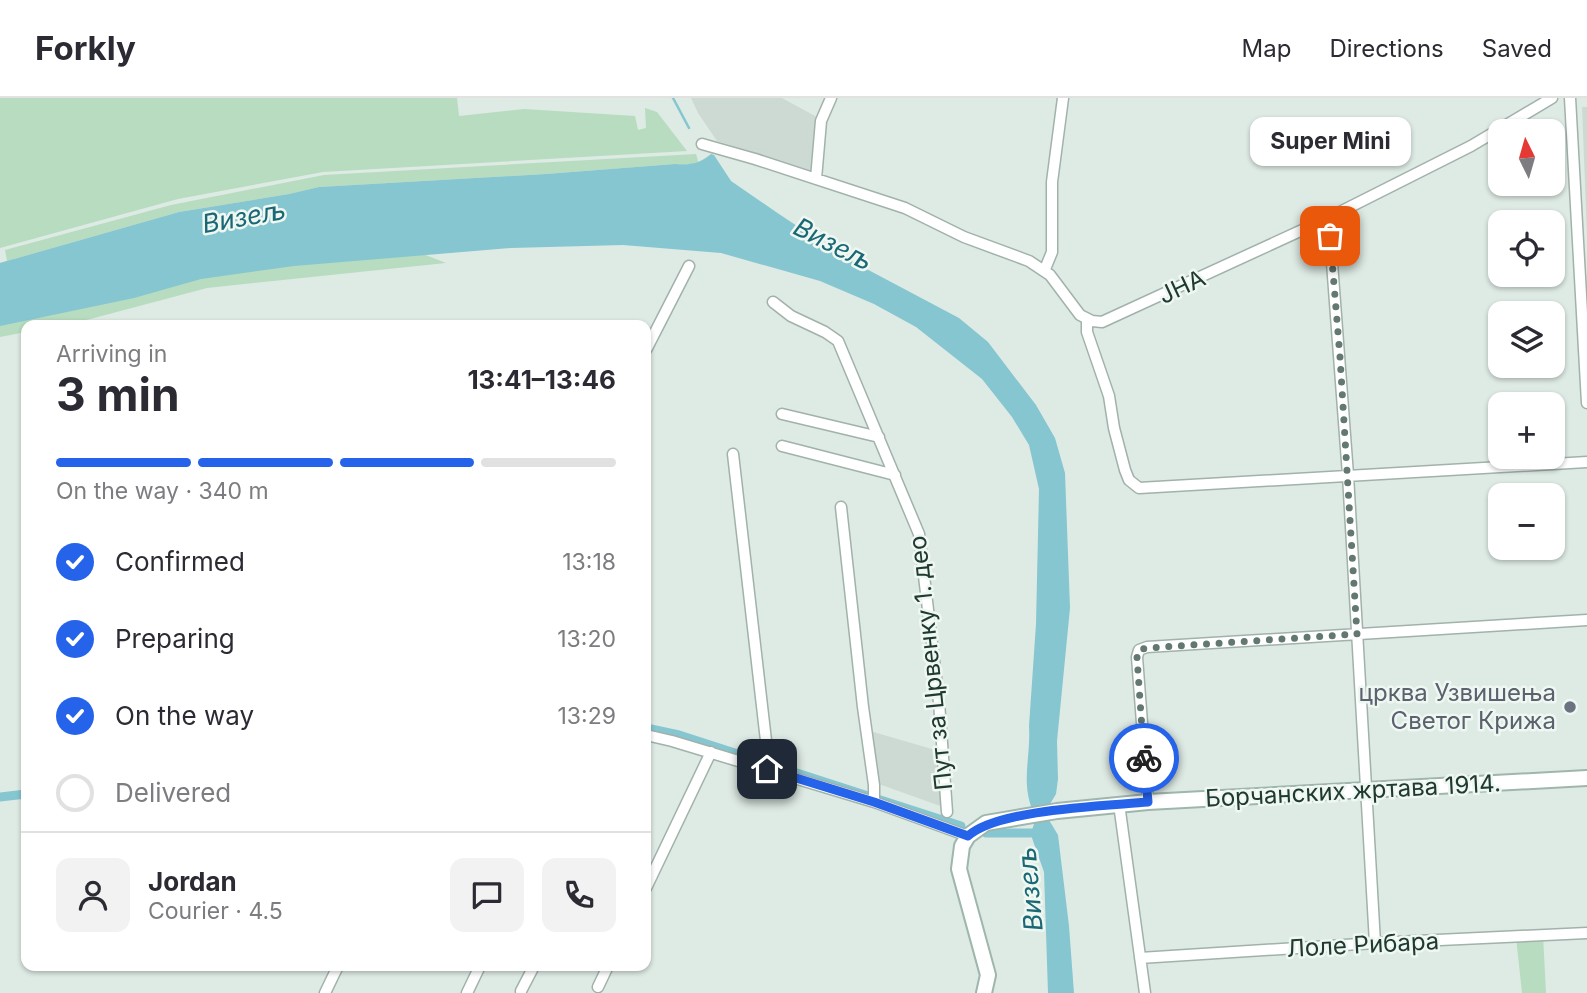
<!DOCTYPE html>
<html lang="en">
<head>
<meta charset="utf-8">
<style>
  body { margin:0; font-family:Inter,sans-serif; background:#f2f2f3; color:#2b2b33; height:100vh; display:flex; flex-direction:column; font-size:26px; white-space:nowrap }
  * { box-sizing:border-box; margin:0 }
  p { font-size:23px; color:#7c7c81 }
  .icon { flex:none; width:38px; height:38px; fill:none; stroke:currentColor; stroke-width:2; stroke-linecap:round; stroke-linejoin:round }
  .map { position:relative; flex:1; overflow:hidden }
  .side { position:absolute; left:21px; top:222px; width:630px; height:651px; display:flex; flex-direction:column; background:#fff; border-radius:14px; box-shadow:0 2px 5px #0004 }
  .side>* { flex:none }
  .needle { width:46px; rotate:355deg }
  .controls { position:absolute; left:1488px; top:21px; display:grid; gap:14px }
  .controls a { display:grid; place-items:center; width:77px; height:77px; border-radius:14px; background:#fff; box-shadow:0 2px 5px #0004; font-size:35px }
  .pin { position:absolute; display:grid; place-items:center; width:60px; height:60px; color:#fff; margin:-30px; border-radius:14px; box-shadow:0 4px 10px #0006 }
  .courier { position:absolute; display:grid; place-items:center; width:70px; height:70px; margin:-35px; border:5px solid #2563eb; border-radius:50%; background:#fff; color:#222; box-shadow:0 2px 9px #0007 }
  .bubble { position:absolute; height:49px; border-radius:14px; background:#fff; box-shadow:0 2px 5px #0004; font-size:23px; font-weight:700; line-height:49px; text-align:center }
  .head em { font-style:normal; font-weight:700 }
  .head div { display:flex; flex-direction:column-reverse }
  .head { display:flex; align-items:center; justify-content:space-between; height:119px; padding:0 35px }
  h1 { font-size:46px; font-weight:700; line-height:52px }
  .bar { display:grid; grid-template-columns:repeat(4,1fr); gap:10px 7px; align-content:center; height:84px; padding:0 35px }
  .bar i { height:9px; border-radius:5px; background:#e1e1e2 }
  .bar .on { background:#2563eb }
  .bar p { grid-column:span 4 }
  .line { display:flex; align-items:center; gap:18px; padding:0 35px; border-top:2px solid #e1e1e2 }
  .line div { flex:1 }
  .round { display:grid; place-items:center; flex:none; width:74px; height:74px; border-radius:14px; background:#f2f2f3 }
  ol { padding:0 35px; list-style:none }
  li { display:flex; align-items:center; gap:21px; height:77px }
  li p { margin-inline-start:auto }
  li .icon { padding:7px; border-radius:50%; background:#2563eb; color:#fff; stroke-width:4 }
  li:last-child { color:#7c7c81 }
  li i { width:38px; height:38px; border:4px solid #e1e1e2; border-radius:50% }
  header { display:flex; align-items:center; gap:42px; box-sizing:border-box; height:98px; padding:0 35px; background:#fff; border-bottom:2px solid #e1e1e2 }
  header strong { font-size:33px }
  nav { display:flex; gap:38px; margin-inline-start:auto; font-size:24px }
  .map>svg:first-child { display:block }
</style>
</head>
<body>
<header>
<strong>Forkly</strong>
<nav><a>Map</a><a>Directions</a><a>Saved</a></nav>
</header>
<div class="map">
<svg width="1587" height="895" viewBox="0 0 1587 895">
  <rect width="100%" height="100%" fill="#deeae4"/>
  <path fill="#cddad3" d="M 691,0 L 782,0 L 817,19 L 813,73 L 717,43 L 698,15 Z
    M 1582,9 L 1587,9 L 1587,138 Z
    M 870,633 L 939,653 L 943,709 L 876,685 Z"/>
  <path fill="#b7dcc0" d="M 0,0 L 457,0 L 459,18 L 524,11 L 635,18 L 638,32 L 646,30 L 645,10 L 657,14 L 687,53 L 323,74 L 178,101 L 0,150 Z
    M 696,56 L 699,66 L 675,66 L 546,76 L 319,89 L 289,96 L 179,114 L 14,161 L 189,176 L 418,154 L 446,165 L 207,190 L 79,224 L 59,227 L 26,228 L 26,234 L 0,239 L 0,165 L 7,163 L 5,152 L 171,107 L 324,77 Z
    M 1543,837 L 1546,895 L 1522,895 L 1516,839 Z"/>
  <path fill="#85c6d0" d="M 711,56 L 714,57 L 731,83 L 776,114 L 842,158 L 959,220 L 988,244 L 1036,307 L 1055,340 L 1065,375 L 1070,510 L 1057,643 L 1058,681 L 1056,696 L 1047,711 L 1049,722 L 1058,737 L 1069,828 L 1074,895 L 1048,895 L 1044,774 L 1032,740 L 1032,732 L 1036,720 C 1019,686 1031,664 1029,628 L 1036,526 L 1039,391 L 1029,347 L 1012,319 L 982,281 L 916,229 L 874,206 L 820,183 L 721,155 L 623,147 L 511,150 L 294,168 L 201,181 L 134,200 L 0,228 L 0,165 L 179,114 L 289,96 L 319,89 L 546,76 L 675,66 C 691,67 699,66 711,56 Z"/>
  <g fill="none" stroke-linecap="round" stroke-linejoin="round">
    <path stroke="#85c6d0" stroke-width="2.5" d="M 673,0 L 689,30"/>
    <path stroke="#85c6d0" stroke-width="9" d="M 646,630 L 679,637 L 961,728
      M 0,699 L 26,696
      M 986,735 L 1044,735"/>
    <g stroke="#a1b2ab" stroke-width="13">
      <path id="street" d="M 1570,0 L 1587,305
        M 702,46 L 755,61 L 905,110 L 964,139 L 1029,163 L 1050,177 L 1080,217 L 1092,223 L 1102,224 L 1324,122 L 1471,48 L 1552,0
        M 816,81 L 821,23 L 831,0
        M 1324,122 L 1330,138 L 1348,377 L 1375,845
        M 1045,171 L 1052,154 L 1052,84 L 1063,0
        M 773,204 L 791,218 L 825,234 L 838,243 L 919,436 L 939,604 L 947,714
        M 1087,222 L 1087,234 L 1109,298 L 1114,330 L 1125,372 L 1129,382 L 1139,390 L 1587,364
        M 646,252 L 689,168
        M 782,316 L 879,339
        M 782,348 L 895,377
        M 733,356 L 768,660 L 767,671
        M 841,409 L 863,609 L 874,687 L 874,704
        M 646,637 L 672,643 L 874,704 L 968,738
        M 1148,704 L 1137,559 L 1139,552 L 1147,549 L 1587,522
        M 1119,706 L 1145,895
        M 646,790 L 711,654
        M 1140,860 L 1375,845 L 1587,835
        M 598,889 L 608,868
        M 521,893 L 534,868
        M 325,895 L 338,868
        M 467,895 L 480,868"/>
    </g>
    <g stroke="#9eb6ac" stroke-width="18">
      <path id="secondary" d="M 984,895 L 988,877 L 959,771 L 962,748 L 968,738 L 986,725 L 1057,713 L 1148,704 L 1587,680"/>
    </g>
    <use href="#street" stroke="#fff" stroke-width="10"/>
    <use href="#secondary" stroke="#fff" stroke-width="14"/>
  </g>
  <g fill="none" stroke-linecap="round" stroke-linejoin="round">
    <path stroke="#627870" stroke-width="7" stroke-dasharray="0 12.6" d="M 1144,660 L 1137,559 L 1139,552 L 1147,550 L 1357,536 L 1340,259 L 1330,138"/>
    <path stroke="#2563eb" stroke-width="9" d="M 767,671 L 874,704 L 968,738 C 998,711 1105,708 1148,704 L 1144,660"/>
  </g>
  <circle fill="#6b7280" stroke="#eff7f2" stroke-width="2.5" cx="1570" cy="609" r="7"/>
  <g text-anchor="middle" stroke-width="5" stroke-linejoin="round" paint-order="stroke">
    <g font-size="24" fill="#203a32" stroke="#eff7f2">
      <text transform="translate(1182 189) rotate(-25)" y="8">ЈНА</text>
      <text transform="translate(931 565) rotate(-96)" y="8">Пут за Црвенку 1. део</text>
      <text transform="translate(1353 693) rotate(-3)" y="8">Борчанских жртава 1914.</text>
      <text transform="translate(1363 847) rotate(-3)" y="8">Лоле Рибара</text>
    </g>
    <g font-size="24" fill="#5b616d" stroke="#eff7f2" text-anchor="end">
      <text x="1556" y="603">црква Узвишења<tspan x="1556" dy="28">Светог Крижа</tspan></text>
    </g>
    <g font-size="26" font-style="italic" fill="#1a6875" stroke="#eff7f2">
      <text transform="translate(244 119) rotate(-10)" y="9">Визељ</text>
      <text transform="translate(833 146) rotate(27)" y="9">Визељ</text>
      <text transform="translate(1030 791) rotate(-95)" y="9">Визељ</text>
    </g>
  </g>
</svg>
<div class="controls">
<a><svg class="needle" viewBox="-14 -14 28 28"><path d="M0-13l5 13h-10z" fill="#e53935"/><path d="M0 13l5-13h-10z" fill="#7c7c81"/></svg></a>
<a><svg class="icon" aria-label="locate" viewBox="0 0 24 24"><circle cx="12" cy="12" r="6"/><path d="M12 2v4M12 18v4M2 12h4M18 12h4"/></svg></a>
<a><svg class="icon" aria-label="layers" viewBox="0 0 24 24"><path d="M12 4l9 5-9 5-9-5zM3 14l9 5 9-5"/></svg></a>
<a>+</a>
<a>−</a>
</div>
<div class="pin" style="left:1330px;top:138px;background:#ea580c"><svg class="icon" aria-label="bag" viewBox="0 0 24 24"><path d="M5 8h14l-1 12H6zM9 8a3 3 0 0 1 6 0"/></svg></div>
<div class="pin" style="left:767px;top:671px;background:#1f2937"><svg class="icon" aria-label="home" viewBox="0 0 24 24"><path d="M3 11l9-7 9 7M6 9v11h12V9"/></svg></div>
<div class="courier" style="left:1144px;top:660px"><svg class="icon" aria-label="bike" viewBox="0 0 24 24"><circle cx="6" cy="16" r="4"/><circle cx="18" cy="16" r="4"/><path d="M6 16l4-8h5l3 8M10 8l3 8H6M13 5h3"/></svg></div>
<div class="bubble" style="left:1250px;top:19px;width:161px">Super Mini</div>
<section class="side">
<div class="head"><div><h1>3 min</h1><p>Arriving in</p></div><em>13:41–13:46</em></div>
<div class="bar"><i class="on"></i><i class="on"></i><i class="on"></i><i></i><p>On the way · 340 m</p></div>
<ol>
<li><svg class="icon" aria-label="check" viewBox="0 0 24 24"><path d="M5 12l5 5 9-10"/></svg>Confirmed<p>13:18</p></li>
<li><svg class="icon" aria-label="check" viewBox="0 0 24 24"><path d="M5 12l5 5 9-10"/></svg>Preparing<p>13:20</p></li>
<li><svg class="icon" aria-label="check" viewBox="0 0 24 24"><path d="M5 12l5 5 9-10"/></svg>On the way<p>13:29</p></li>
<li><i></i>Delivered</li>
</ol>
<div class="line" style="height:126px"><a class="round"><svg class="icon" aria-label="person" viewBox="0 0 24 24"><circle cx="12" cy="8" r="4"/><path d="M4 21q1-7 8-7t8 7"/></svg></a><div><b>Jordan</b><p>Courier · 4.5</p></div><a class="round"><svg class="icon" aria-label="chat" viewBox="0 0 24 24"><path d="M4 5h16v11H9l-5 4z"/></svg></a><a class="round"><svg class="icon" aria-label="phone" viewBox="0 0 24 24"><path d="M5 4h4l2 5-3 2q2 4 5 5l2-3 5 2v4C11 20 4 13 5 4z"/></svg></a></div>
</section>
</div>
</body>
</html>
